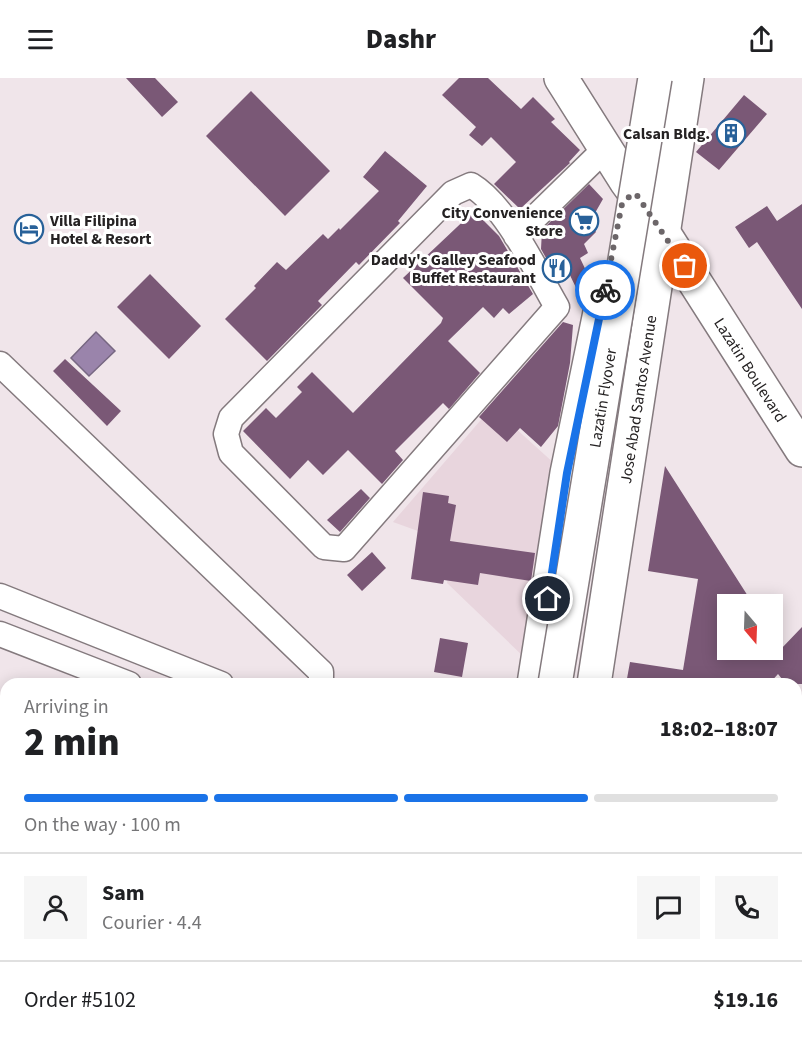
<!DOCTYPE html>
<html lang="en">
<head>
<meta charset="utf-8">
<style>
  body { margin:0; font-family:"Source Sans 3",sans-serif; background:#f6f6f6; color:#202124; height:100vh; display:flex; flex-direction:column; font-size:22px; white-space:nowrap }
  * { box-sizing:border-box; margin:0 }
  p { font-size:20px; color:#757577 }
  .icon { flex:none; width:33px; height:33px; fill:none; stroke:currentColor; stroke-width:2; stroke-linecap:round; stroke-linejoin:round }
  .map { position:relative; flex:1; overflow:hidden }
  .details { position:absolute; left:0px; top:600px; width:802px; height:374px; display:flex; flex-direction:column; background:#fff; border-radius:18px 18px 0 0; box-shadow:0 3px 15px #0003 }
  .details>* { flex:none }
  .needle { width:39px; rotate:161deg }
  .tools { position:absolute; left:717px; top:516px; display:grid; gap:12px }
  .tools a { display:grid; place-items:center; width:66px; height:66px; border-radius:0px; background:#fff; box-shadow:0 3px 15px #0003; font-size:30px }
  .pin { position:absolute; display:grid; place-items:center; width:51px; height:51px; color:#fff; margin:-26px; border:3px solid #fff; border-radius:50%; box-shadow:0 2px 6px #0007 }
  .courier { position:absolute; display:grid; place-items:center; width:60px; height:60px; margin:-30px; border:4px solid #1a73e8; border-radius:50%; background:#fff; color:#222; box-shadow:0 2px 8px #0007 }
  .summary em { font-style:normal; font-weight:800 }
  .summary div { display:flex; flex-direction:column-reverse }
  .summary { display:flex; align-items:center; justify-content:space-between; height:102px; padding:0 24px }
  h1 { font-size:39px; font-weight:800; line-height:45px }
  .bar { display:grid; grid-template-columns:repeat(4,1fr); gap:9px 6px; align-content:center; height:72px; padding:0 24px }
  .bar i { height:8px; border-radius:4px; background:#e0e0e0 }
  .bar .on { background:#1a73e8 }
  .bar p { grid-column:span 4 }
  .line { display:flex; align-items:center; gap:15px; padding:0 24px; border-top:2px solid #e0e0e0 }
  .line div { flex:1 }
  .round { display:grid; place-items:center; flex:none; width:63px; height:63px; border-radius:0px; background:#f6f6f6 }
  header { display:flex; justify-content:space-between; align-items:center; height:78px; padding:0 24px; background:#fff; font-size:27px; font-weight:800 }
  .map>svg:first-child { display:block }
</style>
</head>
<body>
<header><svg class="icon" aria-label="menu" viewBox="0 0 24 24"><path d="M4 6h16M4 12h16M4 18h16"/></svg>Dashr<svg class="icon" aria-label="share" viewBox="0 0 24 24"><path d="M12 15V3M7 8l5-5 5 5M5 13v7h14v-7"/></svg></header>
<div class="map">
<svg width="802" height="973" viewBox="0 0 802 973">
  <rect width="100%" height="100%" fill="#f0e5ea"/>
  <path fill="#e8d5dd" d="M 492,329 L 556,387 L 526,581 L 447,505 L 454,466 L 393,444 Z"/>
  <path fill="#9a84ab" stroke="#776782" stroke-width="1.5" d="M 96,254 L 115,273 L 89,298 L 71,280 Z"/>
  <path fill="#7a5876" d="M 126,0 L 155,0 L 178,24 L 162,39 Z
    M 459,0 L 488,0 L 521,31 L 533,19 L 555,41 L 551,44 L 580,72 L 569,84 L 570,85 L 520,131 L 494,106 L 516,84 L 491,59 L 482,68 L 469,57 L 476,49 L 442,17 Z
    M 251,13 L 330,93 L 285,138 L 206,58 Z
    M 744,17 L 767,36 L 719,92 L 696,74 Z
    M 385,73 L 427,108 L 398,143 L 400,145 L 359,187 L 356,184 L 318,223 L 322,227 L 267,283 L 225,241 L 256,210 L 254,208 L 277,184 L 286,192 L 323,156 L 328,161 L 339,150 L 340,152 L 379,113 L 363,99 Z
    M 589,106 L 603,121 L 595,135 L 598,140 L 592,147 L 596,154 L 584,166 L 588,175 L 580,180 L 589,199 L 585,215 L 580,218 L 566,189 L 555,196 L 541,171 L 542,152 Z
    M 802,126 L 802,231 L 757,164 L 749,170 L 735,149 L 767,128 L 777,143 Z
    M 474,133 L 499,158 L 533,216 L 509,236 L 503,230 L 494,240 L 483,229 L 448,263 L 480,295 L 449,331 L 443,325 L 395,373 L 403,382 L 382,406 L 348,372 L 323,397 L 308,382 L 290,401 L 243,353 L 266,330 L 276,340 L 302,314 L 297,309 L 312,294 L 353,335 L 441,245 L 443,240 L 403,200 Z
    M 150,196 L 201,248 L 169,281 L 117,229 Z
    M 563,244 L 573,247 L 570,285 L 558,348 L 541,369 L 520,350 L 507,364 L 479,339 Z
    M 65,281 L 121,333 L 107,348 L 53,293 Z
    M 665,388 L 753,526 L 728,526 L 728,572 L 780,572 L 802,549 L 802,606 L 786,606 L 778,596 L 769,606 L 626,606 L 630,584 L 683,592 L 698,501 L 648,493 Z
    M 361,411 L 370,420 L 340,454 L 327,442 Z
    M 423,414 L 449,418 L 448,425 L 456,427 L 450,463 L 535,475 L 531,503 L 480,495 L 478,507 L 444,502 L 443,506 L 411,501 Z
    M 372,474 L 386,490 L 362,513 L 347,497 Z
    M 440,560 L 468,565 L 462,599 L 434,594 Z"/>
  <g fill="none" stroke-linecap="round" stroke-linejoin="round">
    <g stroke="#847a7e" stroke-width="27">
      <path id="street" d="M 471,107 C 506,128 536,193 557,229 L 344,471 L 324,469 L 231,375 L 226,356 L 231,340 L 453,115 Z
        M 516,158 L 606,70
        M 0,286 L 321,594 L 321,606
        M 0,518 L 221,606
        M 0,556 L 129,606
        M 796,744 L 802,740
        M 796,807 L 802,815
        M 659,968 L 663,973
        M 3,973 L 8,968
        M 146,973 L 151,968
        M 363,973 L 368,968"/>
    </g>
    <g stroke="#847a7e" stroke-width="36">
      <g id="secondary">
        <path id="s1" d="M 561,0 L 626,103 L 663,154 L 802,372"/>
      </g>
    </g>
    <g stroke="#847a7e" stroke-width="36">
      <g id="highway">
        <path d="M 534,606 L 567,395 L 606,205"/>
        <path id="s2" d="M 594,606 L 687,0"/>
        <path d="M 496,973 L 497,968"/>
      </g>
    </g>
    <use href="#street" stroke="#fff" stroke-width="24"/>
    <use href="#secondary" stroke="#fff" stroke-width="33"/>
    <use href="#highway" stroke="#fff" stroke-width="33"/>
    <g stroke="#847a7e" stroke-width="36" stroke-linecap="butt">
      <g id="highway-bridge">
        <path id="s3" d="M 555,606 L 655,0"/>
      </g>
    </g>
    <use href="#highway-bridge" stroke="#fff" stroke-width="33"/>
  </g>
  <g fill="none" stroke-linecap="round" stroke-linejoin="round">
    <path stroke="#6c6669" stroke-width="6" stroke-dasharray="0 10.8" d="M 605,212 L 622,126 L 631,117 L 636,116 L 685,188"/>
    <path stroke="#1a73e8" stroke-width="8" d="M 548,521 L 567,395 L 605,212"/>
  </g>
  <defs>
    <g id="building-ring" transform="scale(1.5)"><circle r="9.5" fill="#fff" stroke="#286199" stroke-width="1.5"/><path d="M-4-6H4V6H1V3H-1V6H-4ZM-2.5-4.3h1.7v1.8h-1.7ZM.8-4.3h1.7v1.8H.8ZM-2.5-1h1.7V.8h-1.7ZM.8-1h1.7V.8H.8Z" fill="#286199"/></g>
    <g id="supermarket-ring" transform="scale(1.5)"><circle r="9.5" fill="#fff" stroke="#286199" stroke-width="1.5"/><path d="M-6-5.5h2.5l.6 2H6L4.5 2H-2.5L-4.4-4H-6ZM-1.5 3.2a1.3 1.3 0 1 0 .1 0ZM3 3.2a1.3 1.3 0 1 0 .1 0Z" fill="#286199"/></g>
    <g id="hotel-ring" transform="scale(1.5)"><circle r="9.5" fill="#fff" stroke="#286199" stroke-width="1.5"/><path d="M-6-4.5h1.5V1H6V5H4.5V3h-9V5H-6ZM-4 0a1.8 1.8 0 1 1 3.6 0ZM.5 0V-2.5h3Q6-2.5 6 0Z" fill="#286199"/></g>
    <g id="restaurant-ring" transform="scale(1.5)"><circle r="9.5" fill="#fff" stroke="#286199" stroke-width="1.5"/><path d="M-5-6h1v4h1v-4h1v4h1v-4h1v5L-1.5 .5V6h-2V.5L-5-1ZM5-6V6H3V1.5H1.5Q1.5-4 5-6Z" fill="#286199"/></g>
  </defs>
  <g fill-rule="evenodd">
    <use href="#building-ring" x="731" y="55"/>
    <use href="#supermarket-ring" x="584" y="143"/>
    <use href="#hotel-ring" x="29" y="151"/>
    <use href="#restaurant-ring" x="557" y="190"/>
  </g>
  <g text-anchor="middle" stroke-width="6" stroke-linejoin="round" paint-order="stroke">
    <g font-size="16" font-weight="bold" fill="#252223" stroke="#fff" text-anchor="end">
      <text x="710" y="61">Calsan Bldg.</text>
      <text x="563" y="140">City Convenience<tspan x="563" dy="18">Store</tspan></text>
      <text x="50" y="148" text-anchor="start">Villa Filipina<tspan x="50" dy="18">Hotel &amp; Resort</tspan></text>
      <text x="536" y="187">Daddy's Galley Seafood<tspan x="536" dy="18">Buffet Restaurant</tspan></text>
    </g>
    <g font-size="16" fill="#252223" stroke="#fff">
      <text dy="6" stroke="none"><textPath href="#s1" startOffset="348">Lazatin Boulevard</textPath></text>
      <text dy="6" stroke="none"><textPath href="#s3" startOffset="290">Lazatin Flyover</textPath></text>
      <text dy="6" stroke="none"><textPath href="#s2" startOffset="288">Jose Abad Santos Avenue</textPath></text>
    </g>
  </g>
</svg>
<div class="tools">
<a><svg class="needle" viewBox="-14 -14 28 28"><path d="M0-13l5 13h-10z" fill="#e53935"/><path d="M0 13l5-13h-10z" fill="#757577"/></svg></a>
</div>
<div class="pin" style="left:685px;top:188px;background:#ea580c"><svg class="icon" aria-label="bag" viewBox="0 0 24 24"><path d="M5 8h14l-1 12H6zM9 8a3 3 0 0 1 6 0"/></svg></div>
<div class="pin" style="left:548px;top:521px;background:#1f2937"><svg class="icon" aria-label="home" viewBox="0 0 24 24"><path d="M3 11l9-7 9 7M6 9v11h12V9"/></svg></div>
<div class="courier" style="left:605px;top:212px"><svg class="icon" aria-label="bike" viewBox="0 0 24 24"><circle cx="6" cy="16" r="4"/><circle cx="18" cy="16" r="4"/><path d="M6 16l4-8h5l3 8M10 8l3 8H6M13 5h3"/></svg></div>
<section class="details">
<div class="summary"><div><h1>2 min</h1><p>Arriving in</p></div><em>18:02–18:07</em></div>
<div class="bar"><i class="on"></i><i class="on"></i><i class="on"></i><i></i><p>On the way · 100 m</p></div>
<div class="line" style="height:108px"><a class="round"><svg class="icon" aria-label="person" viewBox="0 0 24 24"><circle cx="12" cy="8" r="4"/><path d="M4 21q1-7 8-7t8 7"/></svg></a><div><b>Sam</b><p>Courier · 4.4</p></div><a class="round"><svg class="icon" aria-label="chat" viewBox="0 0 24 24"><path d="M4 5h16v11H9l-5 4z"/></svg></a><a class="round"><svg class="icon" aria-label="phone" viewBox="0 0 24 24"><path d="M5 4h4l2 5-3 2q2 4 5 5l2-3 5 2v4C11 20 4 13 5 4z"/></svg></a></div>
<div class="line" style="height:78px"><div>Order #5102</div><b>$19.16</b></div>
</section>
</div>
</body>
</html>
